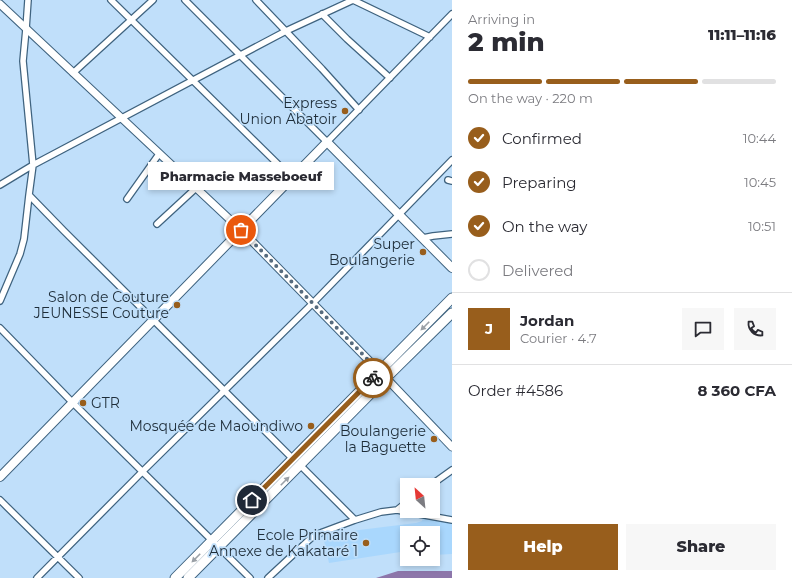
<!DOCTYPE html>
<html lang="en">
<head>
<meta charset="utf-8">
<style>
  body { margin:0; font-family:Montserrat,sans-serif; background:#f7f7f7; color:#2b2b33; height:100vh; display:flex; flex-direction:column; font-size:15px; white-space:nowrap }
  * { box-sizing:border-box; margin:0 }
  p { font-size:13px; color:#7c7c81 }
  .icon { flex:none; width:22px; height:22px; fill:none; stroke:currentColor; stroke-width:2; stroke-linecap:round; stroke-linejoin:round }
  .map { position:relative; flex:1; overflow:hidden }
  .side { display:flex; flex-direction:column; background:#fff; width:340px }
  .side>* { flex:none }
  .needle { width:26px; rotate:333deg }
  .controls { position:absolute; left:400px; top:478px; display:grid; gap:8px }
  .controls a { display:grid; place-items:center; width:40px; height:40px; border-radius:0px; background:#fff; box-shadow:0 2px 6px #0003; font-size:20px }
  .pin { position:absolute; display:grid; place-items:center; width:34px; height:34px; color:#fff; margin:-17px; border:2px solid #fff; border-radius:50%; box-shadow:0 1px 4px #0007 }
  .courier { position:absolute; display:grid; place-items:center; width:40px; height:40px; margin:-20px; border:3px solid #985e1c; border-radius:50%; background:#fff; color:#222; box-shadow:0 1px 5px #0007 }
  .bubble { position:absolute; height:28px; border-radius:0px; background:#fff; box-shadow:0 2px 6px #0003; font-size:13px; font-weight:800; line-height:28px; text-align:center }
  .headline em { font-style:normal; font-weight:800 }
  .headline div { display:flex; flex-direction:column-reverse }
  .headline { display:flex; align-items:center; justify-content:space-between; height:68px; padding:0 16px }
  h1 { font-size:26px; font-weight:800; line-height:30px }
  .bar { display:grid; grid-template-columns:repeat(4,1fr); gap:6px 4px; align-content:center; height:48px; padding:0 16px }
  .bar i { height:5px; border-radius:3px; background:#e1e1e2 }
  .bar .current { background:#985e1c }
  .bar p { grid-column:span 4 }
  .line { display:flex; align-items:center; gap:10px; padding:0 16px; border-top:1px solid #e1e1e2 }
  .line div { flex:1 }
  .round { display:grid; place-items:center; flex:none; width:42px; height:42px; border-radius:0px; background:#f7f7f7 }
  ol { padding:0 16px; list-style:none }
  li { display:flex; align-items:center; gap:12px; height:44px }
  li p { margin-inline-start:auto }
  li .icon { padding:4px; border-radius:50%; background:#985e1c; color:#fff; stroke-width:4 }
  li:last-child { color:#7c7c81 }
  li i { width:22px; height:22px; border:2px solid #e1e1e2; border-radius:50% }
  .cta { display:flex; gap:8px; margin-top:auto; padding:8px 16px }
  .cta a { flex:1; height:46px; border-radius:0px; background:#985e1c; color:#fff; font-size:16px; font-weight:800; line-height:46px; text-align:center }
  .cta a+a { background:#f7f7f7; color:#2b2b33 }
  main { display:flex; flex:1; min-height:0 }
  .map>svg:first-child { display:block }
</style>
</head>
<body>
<main>
<div class="map">
<svg width="452" height="578" viewBox="0 0 452 578">
  <rect width="100%" height="100%" fill="#c0dffa"/>
  <path fill="#a9d7fd" d="M 423,517 L 452,524 L 452,554 L 433,555 L 433,533 L 407,533 L 407,551 L 329,563 L 323,536 L 351,531 L 416,523 L 422,521 Z"/>
  <path fill="#8d76aa" d="M 398,571 L 452,571 L 452,578 L 376,578 Z"/>
  <g fill="none" stroke-linecap="round" stroke-linejoin="round">
    <g stroke="#3f637f" stroke-width="8">
      <path id="minor" d="M 28,0 L 26,29 L 23,61 L 33,165 L 29,195 L 64,231 L 293,459
        M 111,0 L 292,178
        M 185,0 L 327,142 L 452,14
        M 256,0 L 322,69 L 359,110
        M 353,0 L 430,37
        M 322,14 L 347,39 L 390,78
        M 73,73 L 153,0
        M 448,180 L 452,181
        M 0,185 L 33,165 L 286,31 L 353,0
        M 127,199 L 159,154
        M 157,224 L 196,188
        M 423,238 L 433,236 L 452,234
        M 0,301 L 20,254 L 24,239 L 29,195
        M 0,328 L 72,402 L 250,578
        M 300,465 L 355,520
        M 431,485 L 452,470
        M 0,500 L 79,578
        M 397,510 L 407,502
        M 37,578 L 143,471 L 313,303 L 452,160
        M 268,578 L 310,539 L 316,535 L 323,532 L 355,520 L 381,512 L 397,510 L 452,520"/>
    </g>
    <g stroke="#3f637f" stroke-width="9">
      <path id="tertiary" d="M 0,4 L 241,230 L 386,378 L 452,447"/>
    </g>
    <g stroke="#3f637f" stroke-width="10">
      <path id="secondary" d="M 0,477 L 327,142 L 452,268"/>
    </g>
    <g stroke="#3f637f" stroke-width="11">
      <path id="primary" d="M 175,578 L 452,298
        M 188,578 L 386,378 L 452,313"/>
    </g>
    <use href="#minor" stroke="#fff" stroke-width="5.5"/>
    <use href="#tertiary" stroke="#fff" stroke-width="7"/>
    <use href="#secondary" stroke="#fff" stroke-width="8"/>
    <use href="#primary" stroke="#fff" stroke-width="9"/>
  </g>
  <defs><path id="oneway-solid" d="M-6-.8H1V-3.2L6.5 0L1 3.2V.8H-6Z"/></defs>
  <g fill="#9aa0a6">
    <use href="#oneway-solid" transform="translate(425 326) rotate(135)"/>
    <use href="#oneway-solid" transform="translate(285 481) rotate(-45)"/>
    <use href="#oneway-solid" transform="translate(196 558) rotate(135)"/>
  </g>
  <g fill="none" stroke-linecap="round" stroke-linejoin="round">
    <path stroke="#576b7d" stroke-width="4" stroke-dasharray="0 7.2" d="M 241,230 L 379,371 L 373,378"/>
    <path stroke="#985e1c" stroke-width="5" d="M 252,500 L 373,378"/>
  </g>
  <g fill="#985e1c" stroke="#c0dffa" stroke-width="1.5">
    <circle cx="345" cy="111" r="4"/>
    <circle cx="423" cy="252" r="4"/>
    <circle cx="177" cy="305" r="4"/>
    <circle cx="83" cy="403" r="4"/>
    <circle cx="311" cy="426" r="4"/>
    <circle cx="434" cy="439" r="4"/>
    <circle cx="366" cy="543" r="4"/>
  </g>
  <g text-anchor="middle" stroke-width="3.5" stroke-linejoin="round" paint-order="stroke">
    <g font-size="14" fill="#1e2d39" stroke="#c0dffa" text-anchor="end">
      <text x="337" y="108">Express<tspan x="337" dy="16">Union Abatoir</tspan></text>
      <text x="415" y="249">Super<tspan x="415" dy="16">Boulangerie</tspan></text>
      <text x="169" y="302">Salon de Couture<tspan x="169" dy="16">JEUNESSE Couture</tspan></text>
      <text x="91" y="408" text-anchor="start">GTR</text>
      <text x="303" y="431">Mosquée de Maoundiwo</text>
      <text x="426" y="436">Boulangerie<tspan x="426" dy="16">la Baguette</tspan></text>
      <text x="358" y="540">Ecole Primaire<tspan x="358" dy="16">Annexe de Kakataré 1</tspan></text>
    </g>
  </g>
</svg>
<div class="controls">
<a><svg class="needle" viewBox="-14 -14 28 28"><path d="M0-13l5 13h-10z" fill="#e53935"/><path d="M0 13l5-13h-10z" fill="#7c7c81"/></svg></a>
<a><svg class="icon" aria-label="locate" viewBox="0 0 24 24"><circle cx="12" cy="12" r="6"/><path d="M12 2v4M12 18v4M2 12h4M18 12h4"/></svg></a>
</div>
<div class="pin" style="left:241px;top:230px;background:#ea580c"><svg class="icon" aria-label="bag" viewBox="0 0 24 24"><path d="M5 8h14l-1 12H6zM9 8a3 3 0 0 1 6 0"/></svg></div>
<div class="pin" style="left:252px;top:500px;background:#1f2937"><svg class="icon" aria-label="home" viewBox="0 0 24 24"><path d="M3 11l9-7 9 7M6 9v11h12V9"/></svg></div>
<div class="courier" style="left:373px;top:378px"><svg class="icon" aria-label="bike" viewBox="0 0 24 24"><circle cx="6" cy="16" r="4"/><circle cx="18" cy="16" r="4"/><path d="M6 16l4-8h5l3 8M10 8l3 8H6M13 5h3"/></svg></div>
<div class="bubble" style="left:148px;top:162px;width:186px">Pharmacie Masseboeuf</div>
</div>
<section class="side">
<div class="headline"><div><h1>2 min</h1><p>Arriving in</p></div><em>11:11–11:16</em></div>
<div class="bar"><i class="current"></i><i class="current"></i><i class="current"></i><i></i><p>On the way · 220 m</p></div>
<ol>
<li><svg class="icon" aria-label="check" viewBox="0 0 24 24"><path d="M5 12l5 5 9-10"/></svg>Confirmed<p>10:44</p></li>
<li><svg class="icon" aria-label="check" viewBox="0 0 24 24"><path d="M5 12l5 5 9-10"/></svg>Preparing<p>10:45</p></li>
<li><svg class="icon" aria-label="check" viewBox="0 0 24 24"><path d="M5 12l5 5 9-10"/></svg>On the way<p>10:51</p></li>
<li><i></i>Delivered</li>
</ol>
<div class="line" style="height:72px"><b class="round" style="background:#985e1c;color:#fff">J</b><div><b>Jordan</b><p>Courier · 4.7</p></div><a class="round"><svg class="icon" aria-label="chat" viewBox="0 0 24 24"><path d="M4 5h16v11H9l-5 4z"/></svg></a><a class="round"><svg class="icon" aria-label="phone" viewBox="0 0 24 24"><path d="M5 4h4l2 5-3 2q2 4 5 5l2-3 5 2v4C11 20 4 13 5 4z"/></svg></a></div>
<div class="line" style="height:52px"><div>Order #4586</div><b>8 360 CFA</b></div>
<div class="cta"><a>Help</a><a>Share</a></div>
</section>
</main>
</body>
</html>
